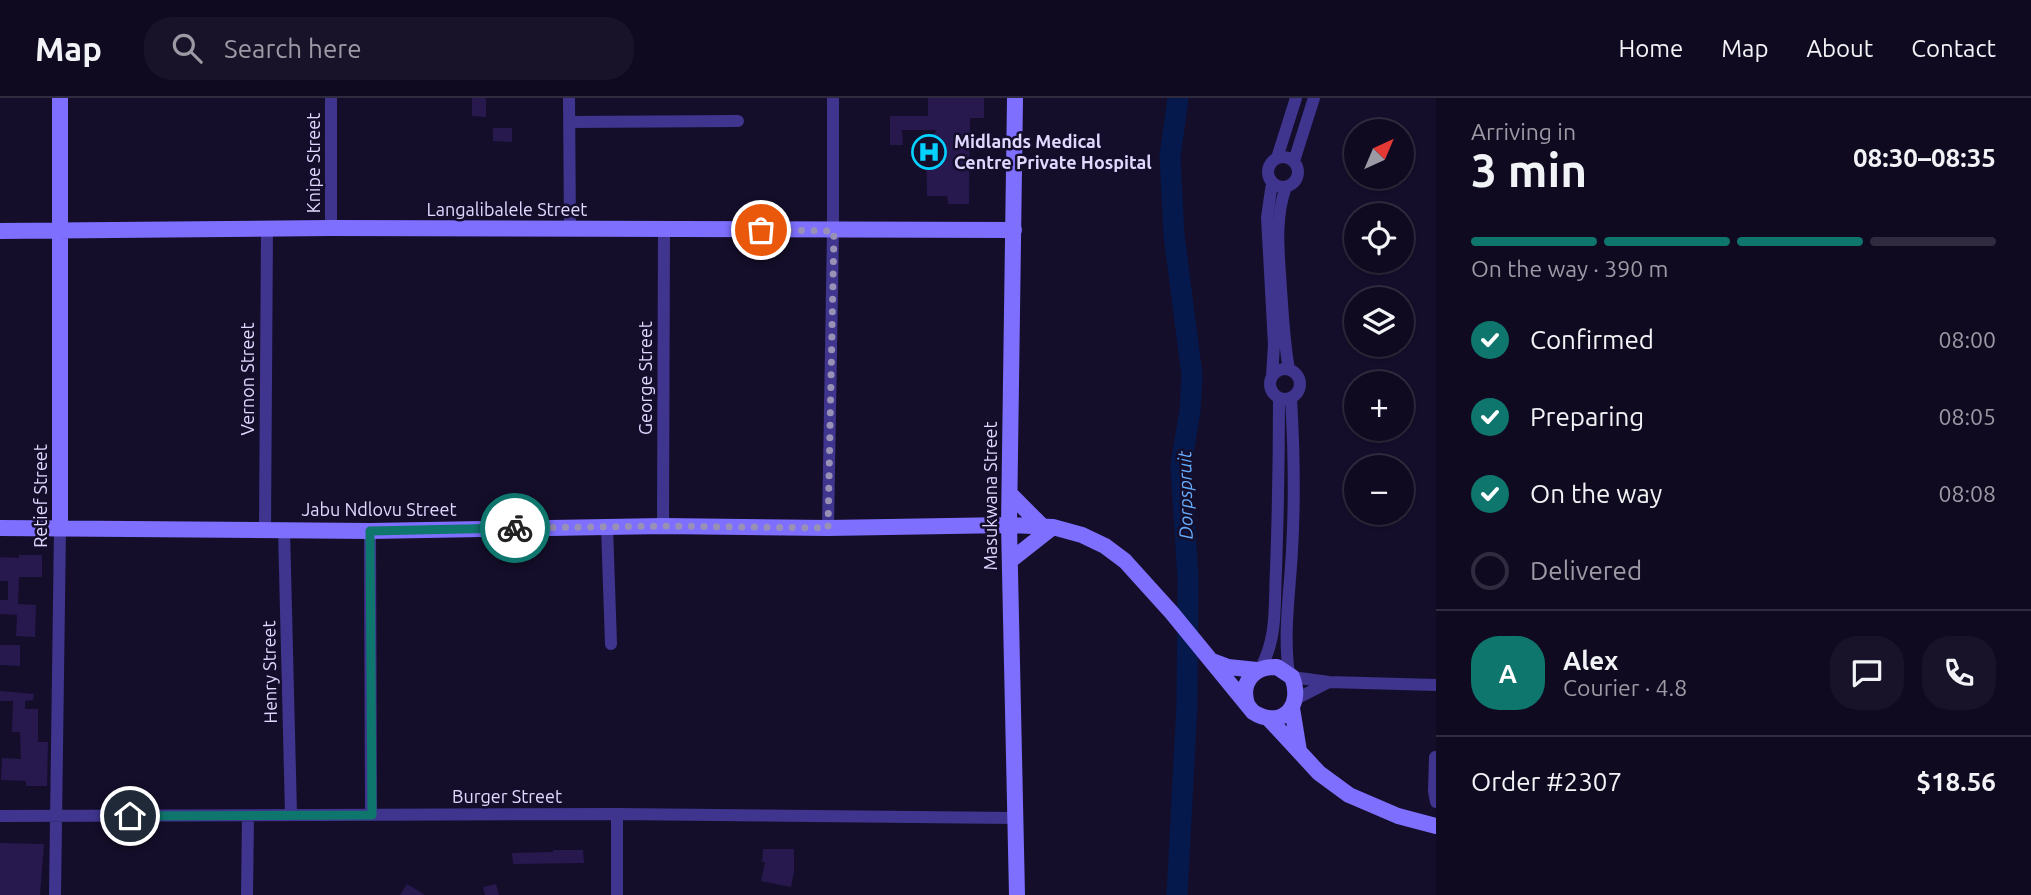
<!DOCTYPE html>
<html lang="en">
<head>
<meta charset="utf-8">
<style>
  body { margin:0; font-family:Ubuntu,sans-serif; background:#191329; color:#f1f3f6; height:100vh; display:flex; flex-direction:column; font-size:26px; white-space:nowrap }
  * { box-sizing:border-box; margin:0 }
  p { font-size:23px; color:#9c9aa5 }
  .icon { flex:none; width:38px; height:38px; fill:none; stroke:currentColor; stroke-width:2; stroke-linecap:round; stroke-linejoin:round }
  .map { position:relative; flex:1; overflow:hidden }
  .sheet { display:flex; flex-direction:column; background:#100a20; width:595px }
  .sheet>* { flex:none }
  .needle { width:46px; rotate:44deg }
  .buttons { position:absolute; left:1344px; top:21px; display:grid; gap:14px }
  .buttons a { display:grid; place-items:center; width:70px; height:70px; border-radius:50%; background:#100a20; box-shadow:0 2px 5px #0004,0 0 0 2px #302b3e; font-size:35px }
  .pin { position:absolute; display:grid; place-items:center; width:60px; height:60px; color:#fff; margin:-30px; border:4px solid #fff; border-radius:50%; box-shadow:0 2px 7px #0007 }
  .courier { position:absolute; display:grid; place-items:center; width:70px; height:70px; margin:-35px; border:5px solid #0f766e; border-radius:50%; background:#fff; color:#222; box-shadow:0 2px 9px #0007 }
  .head em { font-style:normal; font-weight:600 }
  .head div { display:flex; flex-direction:column-reverse }
  .head { display:flex; align-items:center; justify-content:space-between; height:119px; padding:0 35px }
  h1 { font-size:46px; font-weight:600; line-height:52px }
  .bar { display:grid; grid-template-columns:repeat(4,1fr); gap:10px 7px; align-content:center; height:84px; padding:0 35px }
  .bar i { height:9px; border-radius:5px; background:#302b3e }
  .bar .active { background:#0f766e }
  .bar p { grid-column:span 4 }
  .line { display:flex; align-items:center; gap:18px; padding:0 35px; border-top:2px solid #302b3e }
  .line div { flex:1 }
  .round { display:grid; place-items:center; flex:none; width:74px; height:74px; border-radius:28px; background:#191329 }
  ol { padding:0 35px; list-style:none }
  li { display:flex; align-items:center; gap:21px; height:77px }
  li p { margin-inline-start:auto }
  li .icon { padding:7px; border-radius:50%; background:#0f766e; color:#fff; stroke-width:4 }
  li:last-child { color:#9c9aa5 }
  li i { width:38px; height:38px; border:4px solid #302b3e; border-radius:50% }
  header { display:flex; align-items:center; gap:42px; box-sizing:border-box; height:98px; padding:0 35px; background:#100a20; border-bottom:2px solid #302b3e }
  header strong { font-size:33px }
  nav { display:flex; gap:38px; margin-inline-start:auto; font-size:24px }
  .search { width:490px; height:63px; background:#191329; display:flex; align-items:center; gap:18px; box-sizing:border-box; padding:0 24px; border-radius:28px; color:#9c9aa5; font-size:26px }
  main { display:flex; flex:1; min-height:0 }
  .map>svg:first-child { display:block }
</style>
</head>
<body>
<header>
<strong>Map</strong>
<div class="search"><svg class="icon" aria-label="search" viewBox="0 0 24 24"><circle cx="10" cy="10" r="6"/><path d="M15 15l6 6"/></svg>Search here</div>
<nav><a>Home</a><a>Map</a><a>About</a><a>Contact</a></nav>
</header>
<main>
<div class="map">
<svg width="1436" height="797" viewBox="0 0 1436 797">
  <rect width="100%" height="100%" fill="#150e2b"/>
  <g fill="none" stroke-linecap="round" stroke-linejoin="round">
    <path stroke="#05194d" stroke-width="21" d="M 1177,797 L 1187,606 L 1188,480 L 1181,367 L 1190,313 L 1192,277 L 1174,137 L 1170,59 L 1178,0"/>
  </g>
  <path fill="#27184e" d="M 472,0 L 486,0 L 486,19 L 472,18 Z
    M 928,0 L 984,0 L 984,20 L 970,20 L 969,106 L 948,106 L 947,98 L 927,98 L 926,45 L 937,32 L 902,32 L 903,47 L 890,47 L 890,18 L 928,18 Z
    M 493,30 L 512,30 L 512,44 L 493,43 Z
    M 19,457 L 42,457 L 42,479 L 19,479 L 18,506 L 36,507 L 35,539 L 16,538 L 17,517 L 0,516 L 0,502 L 8,502 L 8,483 L 0,483 L 0,459 L 19,460 Z
    M 0,547 L 20,547 L 20,568 L 0,567 Z
    M 0,593 L 34,596 L 33,602 L 25,603 L 25,611 L 38,611 L 38,644 L 48,644 L 47,688 L 26,688 L 26,683 L 1,682 L 2,660 L 21,661 L 20,634 L 12,634 L 13,603 L 0,603 Z
    M 0,745 L 44,746 L 40,797 L 0,797 Z
    M 763,751 L 794,751 L 794,774 L 791,789 L 761,783 L 765,764 L 762,764 Z
    M 553,752 L 583,752 L 584,765 L 513,766 L 512,755 L 553,754 Z
    M 407,786 L 425,797 L 400,797 Z
    M 496,786 L 499,797 L 485,797 L 483,789 Z"/>
  <g fill="none" stroke-linecap="round" stroke-linejoin="round">
    <path stroke="#3f358e" stroke-width="12" d="M 331,0 L 331,130
      M 569,0 L 570,131
      M 570,24 L 738,23
      M1268 74a15 15 0 1 1 30 0a15 15 0 1 1-30 0Z
      M 1277,60 L 1296,0
      M 1294,63 L 1314,0
      M 1286,89 C 1274,121 1279,157 1281,191 C 1283,218 1284,245 1289,271
      M1270 286a15 15 0 1 1 30 0a15 15 0 1 1-30 0Z
      M 1272,278 L 1274,247 L 1267,119 L 1272,85
      M 663,428 L 664,132
      M 607,429 L 611,546
      M 828,430 L 833,133 L 833,0
      M 265,431 L 267,131
      M 284,431 L 291,716
      M 370,433 L 371,717
      M 1260,571 C 1278,540 1274,506 1276,472 C 1278,415 1279,357 1279,300
      M 1289,576 C 1283,534 1290,494 1292,452 C 1295,401 1294,351 1291,300
      M 1292,579 L 1329,584 L 1436,587
      M 1296,601 L 1329,584
      M 1435,659 L 1434,693 L 1436,704
      M 617,716 L 617,797
      M 0,718 L 617,716 L 1014,720
      M 55,797 L 60,430
      M 247,797 L 248,718"/>
    <path stroke="#7e6fff" stroke-width="16" d="M 60,0 L 60,430
      M 1015,0 L 1009,427 L 1017,797
      M 0,133 L 331,130 L 1014,132
      M 1011,397 L 1041,427
      M 0,430 L 370,433 L 663,428 L 828,430 L 1009,427 L 1053,429 L 1082,437 L 1105,448 L 1125,463 L 1172,515 L 1253,614 C 1281,632 1304,609 1292,579 L 1277,569 C 1254,568 1240,584 1247,606
      M 1011,462 L 1053,429
      M 1212,563 L 1228,569 L 1257,572
      M 1292,610 L 1299,653
      M 1269,621 L 1319,675 L 1349,697 L 1398,718 L 1436,728"/>
  </g>
  <g fill="none" stroke-linecap="round" stroke-linejoin="round">
    <path stroke="#9991b5" stroke-width="7" stroke-dasharray="0 12.6" d="M 515,430 L 663,428 L 828,430 L 834,133 L 761,132"/>
    <path stroke="#0f766e" stroke-width="9" d="M 130,718 L 372,717 L 370,433 L 515,430"/>
  </g>
  <defs>
    <g id="hospital-ring" transform="scale(1.75)"><circle r="9.5" fill="#150e2b" stroke="#04d1ff" stroke-width="1.5"/><path d="M-5-5h3v3.5h4V-5h3V5h-3V1.5h-4V5h-3Z" fill="#04d1ff"/></g>
  </defs>
  <g fill-rule="evenodd">
    <use href="#hospital-ring" x="929" y="54"/>
  </g>
  <g text-anchor="middle" stroke-width="5" stroke-linejoin="round" paint-order="stroke">
    <g font-size="18" font-weight="bold" fill="#e0d8ff" stroke="#150e2b" text-anchor="start">
      <text x="954" y="50">Midlands Medical<tspan x="954" dy="21">Centre Private Hospital</tspan></text>
    </g>
    <g font-size="18" fill="#e0d8ff" stroke="#150e2b">
      <text transform="translate(314 65) rotate(-90)" y="6">Knipe Street</text>
      <text x="507" y="118">Langalibalele Street</text>
      <text transform="translate(646 280) rotate(-90)" y="6">George Street</text>
      <text transform="translate(248 281) rotate(-90)" y="6">Vernon Street</text>
      <text transform="translate(41 398) rotate(-90)" y="6">Retief Street</text>
      <text transform="translate(991 398) rotate(-90)" y="6">Masukwana Street</text>
      <text x="379" y="418">Jabu Ndlovu Street</text>
      <text transform="translate(270 574) rotate(-91)" y="6">Henry Street</text>
      <text x="507" y="705">Burger Street</text>
    </g>
    <g font-size="19" font-style="italic" fill="#66acff" stroke="#150e2b">
      <text transform="translate(1185 397) rotate(-91)" y="7">Dorpspruit</text>
    </g>
  </g>
</svg>
<div class="buttons">
<a><svg class="needle" viewBox="-14 -14 28 28"><path d="M0-13l5 13h-10z" fill="#e53935"/><path d="M0 13l5-13h-10z" fill="#9c9aa5"/></svg></a>
<a><svg class="icon" aria-label="locate" viewBox="0 0 24 24"><circle cx="12" cy="12" r="6"/><path d="M12 2v4M12 18v4M2 12h4M18 12h4"/></svg></a>
<a><svg class="icon" aria-label="layers" viewBox="0 0 24 24"><path d="M12 4l9 5-9 5-9-5zM3 14l9 5 9-5"/></svg></a>
<a>+</a>
<a>−</a>
</div>
<div class="pin" style="left:761px;top:132px;background:#ea580c"><svg class="icon" aria-label="bag" viewBox="0 0 24 24"><path d="M5 8h14l-1 12H6zM9 8a3 3 0 0 1 6 0"/></svg></div>
<div class="pin" style="left:130px;top:718px;background:#1f2937"><svg class="icon" aria-label="home" viewBox="0 0 24 24"><path d="M3 11l9-7 9 7M6 9v11h12V9"/></svg></div>
<div class="courier" style="left:515px;top:430px"><svg class="icon" aria-label="bike" viewBox="0 0 24 24"><circle cx="6" cy="16" r="4"/><circle cx="18" cy="16" r="4"/><path d="M6 16l4-8h5l3 8M10 8l3 8H6M13 5h3"/></svg></div>
</div>
<section class="sheet">
<div class="head"><div><h1>3 min</h1><p>Arriving in</p></div><em>08:30–08:35</em></div>
<div class="bar"><i class="active"></i><i class="active"></i><i class="active"></i><i></i><p>On the way · 390 m</p></div>
<ol>
<li><svg class="icon" aria-label="check" viewBox="0 0 24 24"><path d="M5 12l5 5 9-10"/></svg>Confirmed<p>08:00</p></li>
<li><svg class="icon" aria-label="check" viewBox="0 0 24 24"><path d="M5 12l5 5 9-10"/></svg>Preparing<p>08:05</p></li>
<li><svg class="icon" aria-label="check" viewBox="0 0 24 24"><path d="M5 12l5 5 9-10"/></svg>On the way<p>08:08</p></li>
<li><i></i>Delivered</li>
</ol>
<div class="line" style="height:126px"><b class="round" style="background:#0f766e;color:#fff">A</b><div><b>Alex</b><p>Courier · 4.8</p></div><a class="round"><svg class="icon" aria-label="chat" viewBox="0 0 24 24"><path d="M4 5h16v11H9l-5 4z"/></svg></a><a class="round"><svg class="icon" aria-label="phone" viewBox="0 0 24 24"><path d="M5 4h4l2 5-3 2q2 4 5 5l2-3 5 2v4C11 20 4 13 5 4z"/></svg></a></div>
<div class="line" style="height:91px"><div>Order #2307</div><b>$18.56</b></div>
</section>
</main>
</body>
</html>
